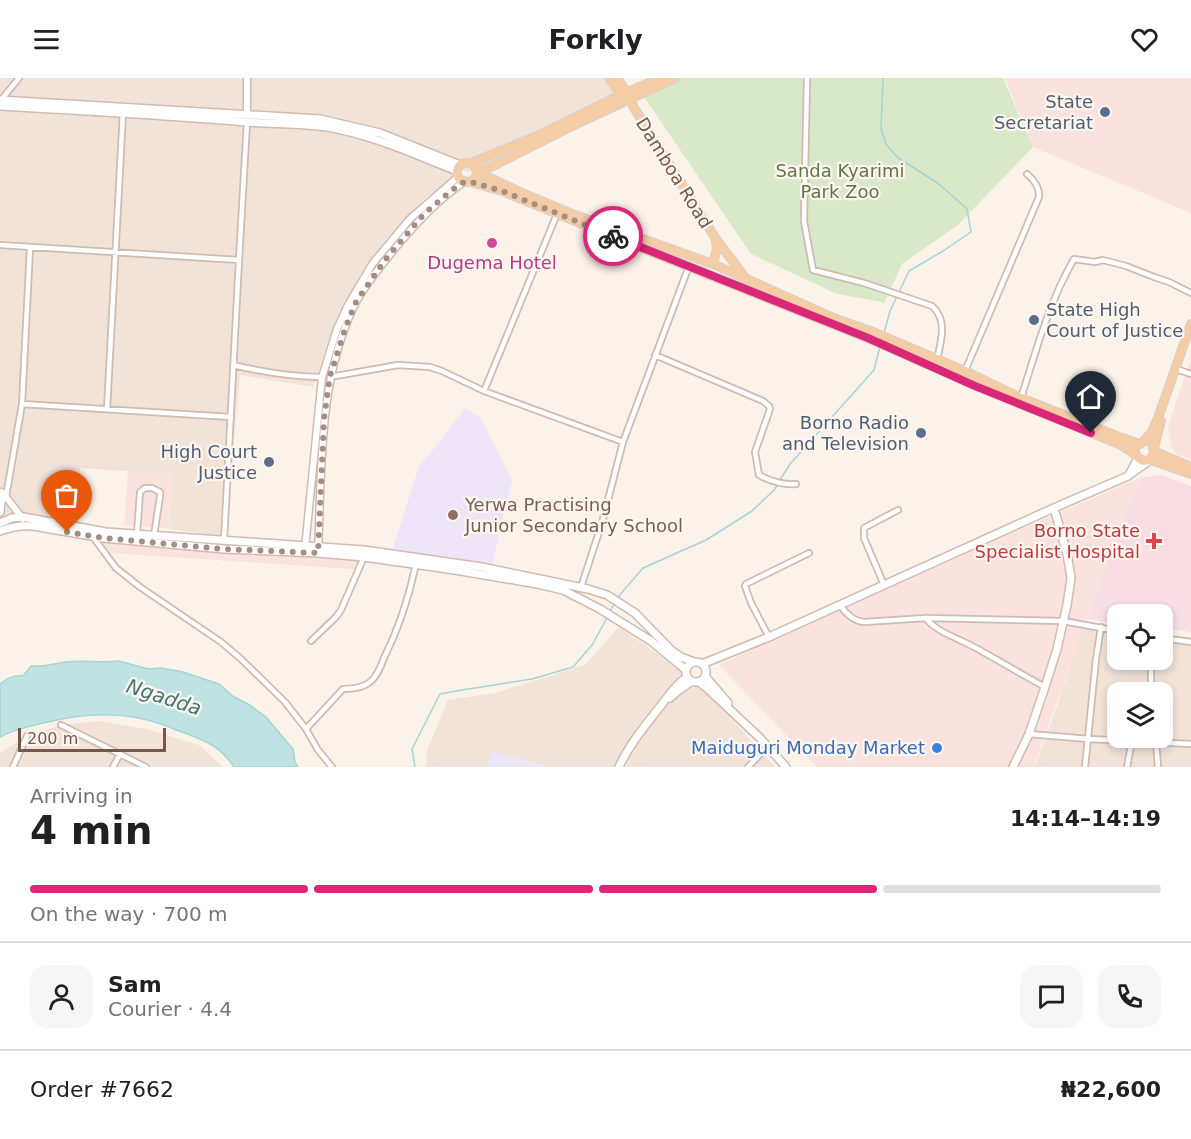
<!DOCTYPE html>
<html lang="en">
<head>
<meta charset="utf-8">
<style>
  body { margin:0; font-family:"DejaVu Sans",sans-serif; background:#f6f6f6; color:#202124; height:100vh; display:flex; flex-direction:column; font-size:22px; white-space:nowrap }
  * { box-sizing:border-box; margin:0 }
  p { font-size:20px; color:#757577 }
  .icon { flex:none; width:33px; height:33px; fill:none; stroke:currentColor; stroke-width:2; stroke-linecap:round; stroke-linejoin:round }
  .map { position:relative; height:689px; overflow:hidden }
  .sheet { display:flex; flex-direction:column; background:#fff; flex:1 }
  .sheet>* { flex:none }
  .controls { position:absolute; left:1107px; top:526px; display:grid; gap:12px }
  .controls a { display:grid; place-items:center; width:66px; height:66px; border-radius:12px; background:#fff; box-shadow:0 3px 9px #0003; font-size:30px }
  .scale { position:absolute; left:18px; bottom:15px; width:148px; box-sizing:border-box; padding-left:6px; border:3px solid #74574e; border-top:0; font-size:16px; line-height:21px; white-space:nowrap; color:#74574e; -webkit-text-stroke:4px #fef6ef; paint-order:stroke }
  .pin { position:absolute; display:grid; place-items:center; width:51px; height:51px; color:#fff; margin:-62px -26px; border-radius:50% 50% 50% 0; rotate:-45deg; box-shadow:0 0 6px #0007 }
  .pin .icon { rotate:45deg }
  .courier { position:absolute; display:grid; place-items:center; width:60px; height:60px; margin:-30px; border:4px solid #db2777; border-radius:50%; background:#fff; color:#222; box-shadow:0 2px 8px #0007 }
  .head em { font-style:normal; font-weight:800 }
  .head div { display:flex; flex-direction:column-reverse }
  .head { display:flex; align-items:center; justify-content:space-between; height:102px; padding:0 30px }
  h1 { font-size:39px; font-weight:800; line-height:45px }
  .bar { display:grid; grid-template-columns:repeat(4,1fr); gap:9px 6px; align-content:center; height:72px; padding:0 30px }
  .bar i { height:8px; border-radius:4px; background:#e0e0e0 }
  .bar .current { background:#db2777 }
  .bar p { grid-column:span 4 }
  .line { display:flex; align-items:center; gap:15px; padding:0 30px; border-top:2px solid #e0e0e0 }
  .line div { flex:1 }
  .round { display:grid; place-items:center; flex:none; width:63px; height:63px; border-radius:18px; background:#f6f6f6 }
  header { display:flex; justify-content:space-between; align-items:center; height:78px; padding:0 30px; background:#fff; font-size:27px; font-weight:800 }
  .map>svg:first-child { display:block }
</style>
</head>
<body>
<header><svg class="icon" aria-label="menu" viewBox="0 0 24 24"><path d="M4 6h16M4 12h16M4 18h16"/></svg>Forkly<svg class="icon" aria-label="heart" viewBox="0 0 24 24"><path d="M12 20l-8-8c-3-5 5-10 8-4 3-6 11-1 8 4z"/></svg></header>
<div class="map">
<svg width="1191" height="689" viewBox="0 0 1191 689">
  <rect width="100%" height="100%" fill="#fbf2e9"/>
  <path fill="#f2e3d8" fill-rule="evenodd" d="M 0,0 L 612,0 L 627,19 L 468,94 L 463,92 L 424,121 L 377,174 L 355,206 L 332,256 L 313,309 L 240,297 L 225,459 L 170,451 L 172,396 L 80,390 L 77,441 L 23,442 L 0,450 Z
    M 1084,548 L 1117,552 L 1118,582 L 1162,582 L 1163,556 L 1191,559 L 1191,689 L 1034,689 L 1047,657 ZM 1118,615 L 1162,615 L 1162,660 L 1118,660 Z
    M 619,549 L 702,607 L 775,689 L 426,689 L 428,670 L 448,622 L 495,615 L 585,587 Z
    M 99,643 L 146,651 L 199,667 L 223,689 L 0,689 L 0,675 L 27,658 L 61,647 Z"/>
  <path fill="#fae2de" d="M 1005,0 L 1191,0 L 1191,135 L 1033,69 Z
    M 1191,280 L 1191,382 L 1173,374 L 1168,348 Z
    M 128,393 L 173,396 L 170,451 L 124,447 Z
    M 1140,400 L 1087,541 L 1045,657 L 1033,689 L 817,689 L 719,587 L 835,531 Z
    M 103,465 L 230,474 L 359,482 L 354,491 L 109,475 Z"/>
  <path fill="#eee6f8" d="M 465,330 L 480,339 L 512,401 L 492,488 L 392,473 L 419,388 L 432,373 Z
    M 493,674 L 509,677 L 549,689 L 485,689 Z"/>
  <path fill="#f8dde4" d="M 1160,397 L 1191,408 L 1191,554 L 1163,550 L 1162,537 L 1118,537 L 1117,545 L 1087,541 L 1140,400 Z"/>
  <path fill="#d9e8c8" d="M 677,0 L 1003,0 L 1033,69 L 958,147 L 902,186 L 884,226 L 882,224 L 837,216 L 751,176 L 642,16 Z"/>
  <path fill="#bfe3e3" stroke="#a6d4d4" stroke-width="1.5" d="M 119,583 L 148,591 L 161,590 L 183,594 L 219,606 L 234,619 L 248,626 L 266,639 L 293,671 L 295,684 L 298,689 L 234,689 C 219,667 206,663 182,654 C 175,652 168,648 161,646 C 122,632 82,635 43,645 C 28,649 14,651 0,659 L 0,606 C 8,600 13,597 23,598 L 31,588 C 43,589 54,586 65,584 C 82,582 101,585 119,583 Z"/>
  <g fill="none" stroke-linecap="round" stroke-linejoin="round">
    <path stroke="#a6d4d4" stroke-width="1.5" d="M 883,0 L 881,51 L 886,66 L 897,79 L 939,106 L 967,131 L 971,154 L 943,173 L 909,193 L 890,233 L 884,255
      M 780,402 L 790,386 L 874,292 L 880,268
      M 618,519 L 643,490 L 706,462 L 752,433 L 774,412 L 778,406
      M 609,535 L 614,526
      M 415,689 L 412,671 L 440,616 L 462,612 L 532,601 L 573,589 L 592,567 L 607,540"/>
    <g stroke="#cebbb2" stroke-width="8">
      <path id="minor" d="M 807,0 L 804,143 L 813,192 L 864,205 L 932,228 C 948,242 941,263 937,282
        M 1,22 L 19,0
        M 0,167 L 239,182
        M 655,277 L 763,323 L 769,328 L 770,331 L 755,374 L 759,397 C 770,403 783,407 796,406
        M 233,287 C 263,294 291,299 322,299
        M 1179,292 L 1191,296
        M 965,293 L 1039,119 C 1040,109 1034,102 1027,96
        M 330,299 L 398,287 L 430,289 L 442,293 L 484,313 L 623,364
        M 484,313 L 557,136
        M 1021,320 C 1036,273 1049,224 1074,181 L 1095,184 L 1103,182 L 1126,188 L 1154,199 L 1169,204 L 1191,215
        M 22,326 L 231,339
        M 107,331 L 123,35
        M 5,420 L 6,419 L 22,326 L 30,170
        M 137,456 L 140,414 L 145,410 L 152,410 L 160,414 L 160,418 L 154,458
        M 93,459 L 116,490 L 140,509 L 221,564 L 240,580 L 285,624 L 306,651 L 318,672 L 332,689
        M 224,463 L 239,182 L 247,44
        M 884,507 L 864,460 L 864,450 L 898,432
        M 581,509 L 602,445 L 623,364 L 689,188
        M 840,527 C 846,536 853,543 864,544 L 926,540 L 1063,543 L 1118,553
        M 926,540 C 934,553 960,561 974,569 C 998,582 1021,596 1045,609
        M 769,559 L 751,525 L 745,508 L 746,506 L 809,475
        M 1162,560 L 1191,564
        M 311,563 L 336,539 L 341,532 L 364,479
        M 1151,615 L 1151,582
        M 61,647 L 146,689
        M 306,651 L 343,611 C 351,611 363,610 370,604 C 377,599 381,588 384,580 C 399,550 409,519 416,486
        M 1029,656 L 1089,661 L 1191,666
        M 1156,664 L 1158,689
        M 13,689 L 27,658
        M 113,689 L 120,676
        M 748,689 L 768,668
        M 1085,689 L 1096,581 L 1101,549
        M 1127,689 L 1132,662"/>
    </g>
    <g stroke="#cebbb2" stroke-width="9">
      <path id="tertiary" d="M 247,37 L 247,0
        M 1,414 L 6,419 L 23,441
        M 305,471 L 322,299 L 337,251 L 348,227 L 373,185 L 410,141 L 458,99
        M 318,472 C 322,389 318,301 355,226 C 366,204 386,182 401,163 C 421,140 439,121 464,104"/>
    </g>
    <g stroke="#d1bab0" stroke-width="10">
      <path id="secondary" d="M 0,22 L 320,41 L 380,55 L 460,87
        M 0,28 C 82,33 164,37 246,44 C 273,46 301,45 327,49 C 373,57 414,76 457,93
        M 1129,397 L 1138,380
        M 0,434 L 2,415
        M 0,445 L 12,440 L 23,439 L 106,454 L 364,472 L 482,489 L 588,511 L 607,517 L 635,535 L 672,573 L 681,579 L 694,584
        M 0,453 C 11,449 21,447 33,448 L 103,460 L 224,471 L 318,475 L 364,479 L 455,492 L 537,506 L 563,512 L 600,531 L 651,563 L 686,592
        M686 594a10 10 0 1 1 20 0a10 10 0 1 1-20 0Z
        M 702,586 L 769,559 L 1054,430 L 1128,398 L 1149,383
        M 705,598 L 728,625
        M 699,604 L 707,610 L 760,660 L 786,689
        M 670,620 L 679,612 L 692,603
        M 619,689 C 629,667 644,649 659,630 C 668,619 675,607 687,599
        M 1013,689 L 1029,656 L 1045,609 L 1057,571 L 1067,527 L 1071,500 L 1067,476 L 1054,430"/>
    </g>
    <g stroke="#d8d0cd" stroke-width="10">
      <path id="primary" d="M 609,0 L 623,20
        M 617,0 L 631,21 L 633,28 L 716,161 L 744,198
        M 471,85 L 535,59 L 627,14 L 661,0
        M 477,94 L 474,87 C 461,80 451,92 461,103 L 471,104 L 476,99 L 477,94 L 495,87 L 566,51 L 675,0
        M 477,96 L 488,99 L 520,114 L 575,137 L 713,186 L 836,241 L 871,253 L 965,293 L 1021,320 L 1119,359 L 1140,366
        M 471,104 L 502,113 L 604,155 L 868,260 L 975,307 L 1121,367 L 1135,376
        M 713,186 L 717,170 L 716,163
        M 1143,364 L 1151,355 L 1158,340 L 1191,246
        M 1152,367 L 1154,373 L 1191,389
        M 1154,370 L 1161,343
        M 1135,372 L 1136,378 L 1143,383 L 1151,382 L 1154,373
        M 1151,382 L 1191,396"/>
    </g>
    <use href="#minor" stroke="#fff" stroke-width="4.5"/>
    <use href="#tertiary" stroke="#fff" stroke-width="6"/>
    <use href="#secondary" stroke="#fff" stroke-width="7"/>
    <use href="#primary" stroke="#f4cda7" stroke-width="8"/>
  </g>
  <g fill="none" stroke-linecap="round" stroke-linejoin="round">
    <path stroke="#a38d84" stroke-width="6" stroke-dasharray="0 10.8" d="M 67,454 L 103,460 L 224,471 L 318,475 L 324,341 L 330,298 L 346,248 L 356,224 L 385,182 L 424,136 L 451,113 L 464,104 L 471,104 L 502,113 L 613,158"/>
    <path stroke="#db2777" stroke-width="8" d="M 613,158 L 868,260 L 975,308 L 1091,355"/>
  </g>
  <g fill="#5c6f8a" stroke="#fef6ef" stroke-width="2">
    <circle cx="1105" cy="34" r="6"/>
    <circle cx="1034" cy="242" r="6"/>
    <circle cx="921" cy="355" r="6"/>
    <circle cx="269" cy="384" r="6"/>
  </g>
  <circle fill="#d1479c" stroke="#fef6ef" stroke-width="2" cx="492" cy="165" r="6"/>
  <circle fill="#8d6e63" stroke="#fef6ef" stroke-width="2" cx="453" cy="437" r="6"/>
  <path fill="#e0444e" stroke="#fef6ef" stroke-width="2" d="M1151 454h6v6h6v6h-6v6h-6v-6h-6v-6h6z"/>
  <circle fill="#3f7fe0" stroke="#fef6ef" stroke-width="2" cx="937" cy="670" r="6"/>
  <g text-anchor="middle" stroke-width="4.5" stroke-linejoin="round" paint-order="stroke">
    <g font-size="18" fill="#4e5e75" stroke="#fef6ef" text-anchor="end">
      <text x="1093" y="30">State<tspan x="1093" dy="21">Secretariat</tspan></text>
      <text x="1046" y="238" text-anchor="start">State High<tspan x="1046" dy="21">Court of Justice</tspan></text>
      <text x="909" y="351">Borno Radio<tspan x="909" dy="21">and Television</tspan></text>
      <text x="257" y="380">High Court<tspan x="257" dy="21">Justice</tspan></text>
    </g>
    <g font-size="18" fill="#5d7847" stroke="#fef6ef">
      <text x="840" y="99">Sanda Kyarimi<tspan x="840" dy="21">Park Zoo</tspan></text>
    </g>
    <g font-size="18" fill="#74574e" stroke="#fef6ef">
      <text transform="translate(674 95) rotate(58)" y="6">Damboa Road</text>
    </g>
    <g font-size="18" fill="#b23c85" stroke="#fef6ef">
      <text x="492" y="191">Dugema Hotel</text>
    </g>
    <g font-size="18" fill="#785e54" stroke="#fef6ef" text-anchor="start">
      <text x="465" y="433">Yerwa Practising<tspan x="465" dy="21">Junior Secondary School</tspan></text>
    </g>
    <g font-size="18" fill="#be3a42" stroke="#fef6ef" text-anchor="end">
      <text x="1140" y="459">Borno State<tspan x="1140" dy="21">Specialist Hospital</tspan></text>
    </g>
    <g font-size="18" fill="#366cbe" stroke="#fef6ef" text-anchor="end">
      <text x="925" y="676">Maiduguri Monday Market</text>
    </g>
    <g font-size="20" font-style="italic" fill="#437677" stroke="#fef6ef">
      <text transform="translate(164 619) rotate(18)" y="7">Ngadda</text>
    </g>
  </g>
</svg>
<div class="controls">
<a><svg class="icon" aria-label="locate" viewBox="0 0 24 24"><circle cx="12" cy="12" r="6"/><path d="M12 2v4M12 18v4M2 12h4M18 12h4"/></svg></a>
<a><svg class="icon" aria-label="layers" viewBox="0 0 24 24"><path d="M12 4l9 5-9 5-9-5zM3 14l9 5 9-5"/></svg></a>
</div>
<div class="scale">200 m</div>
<div class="pin" style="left:67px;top:454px;background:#ea580c"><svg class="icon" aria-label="bag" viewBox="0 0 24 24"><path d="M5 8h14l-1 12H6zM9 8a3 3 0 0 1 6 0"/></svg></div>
<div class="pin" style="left:1091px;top:355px;background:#1f2937"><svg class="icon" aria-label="home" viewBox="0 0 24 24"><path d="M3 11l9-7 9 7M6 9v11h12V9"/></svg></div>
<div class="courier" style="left:613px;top:158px"><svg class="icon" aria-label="bike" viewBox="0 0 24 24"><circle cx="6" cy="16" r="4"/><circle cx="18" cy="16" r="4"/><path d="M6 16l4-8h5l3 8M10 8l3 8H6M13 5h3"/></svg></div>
</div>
<section class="sheet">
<div class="head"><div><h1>4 min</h1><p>Arriving in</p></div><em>14:14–14:19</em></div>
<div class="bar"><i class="current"></i><i class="current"></i><i class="current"></i><i></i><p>On the way · 700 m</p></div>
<div class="line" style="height:108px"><a class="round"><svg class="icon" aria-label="person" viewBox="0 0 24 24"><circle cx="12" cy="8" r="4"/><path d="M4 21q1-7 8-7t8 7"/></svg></a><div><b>Sam</b><p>Courier · 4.4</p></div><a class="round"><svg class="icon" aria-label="chat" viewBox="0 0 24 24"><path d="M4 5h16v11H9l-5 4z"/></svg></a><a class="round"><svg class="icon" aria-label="phone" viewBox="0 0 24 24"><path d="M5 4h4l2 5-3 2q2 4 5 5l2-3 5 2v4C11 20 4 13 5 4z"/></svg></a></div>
<div class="line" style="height:78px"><div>Order #7662</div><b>₦22,600</b></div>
</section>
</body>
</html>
